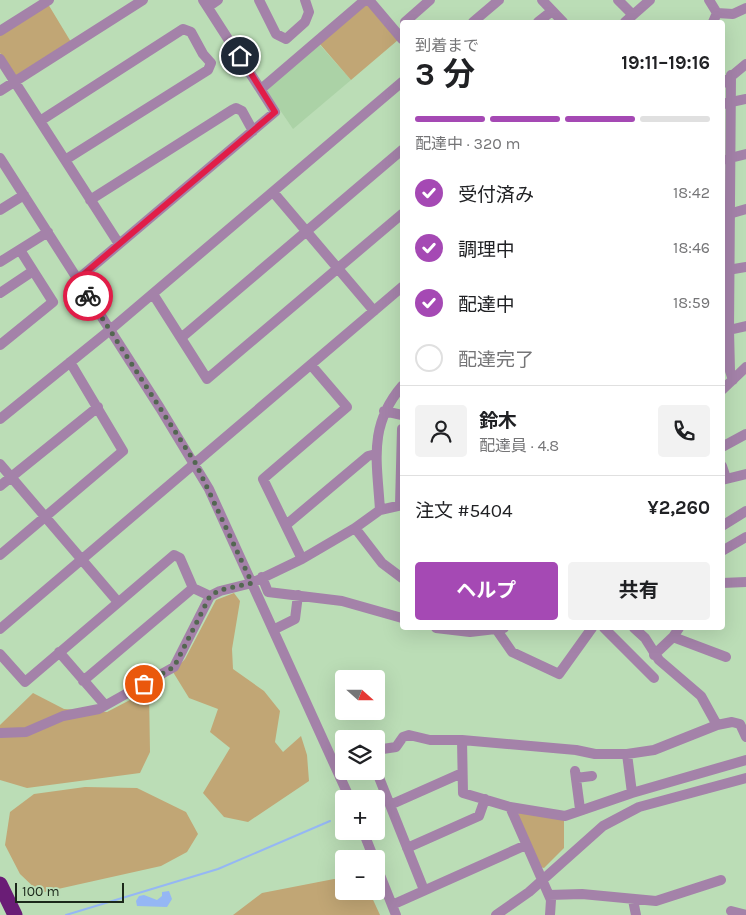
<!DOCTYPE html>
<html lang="ja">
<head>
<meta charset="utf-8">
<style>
  body { margin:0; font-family:Karla,"Noto Sans JP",sans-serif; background:#f2f2f2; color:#202124; height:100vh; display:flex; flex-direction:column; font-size:19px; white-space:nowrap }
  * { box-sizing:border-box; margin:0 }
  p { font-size:16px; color:#757577 }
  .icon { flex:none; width:28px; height:28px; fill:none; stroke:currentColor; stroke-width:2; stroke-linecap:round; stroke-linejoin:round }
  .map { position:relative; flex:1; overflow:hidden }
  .details { position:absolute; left:400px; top:20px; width:325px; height:610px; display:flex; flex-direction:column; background:#fff; border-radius:5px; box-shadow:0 5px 20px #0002 }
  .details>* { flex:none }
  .needle { width:32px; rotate:111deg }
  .buttons { position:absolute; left:335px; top:670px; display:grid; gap:10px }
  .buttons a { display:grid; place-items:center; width:50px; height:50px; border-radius:5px; background:#fff; box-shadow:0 5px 20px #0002; font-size:25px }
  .scale { position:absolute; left:15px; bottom:12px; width:109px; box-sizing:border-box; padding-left:5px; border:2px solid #1b281a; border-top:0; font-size:14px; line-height:18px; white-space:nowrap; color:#1b281a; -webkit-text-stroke:4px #bbddb6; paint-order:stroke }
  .pin { position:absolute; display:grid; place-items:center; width:42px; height:42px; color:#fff; margin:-21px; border:2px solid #fff; border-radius:50%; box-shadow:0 1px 5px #0007 }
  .courier { position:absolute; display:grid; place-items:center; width:50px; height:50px; margin:-25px; border:4px solid #e11d48; border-radius:50%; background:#fff; color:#222; box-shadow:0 1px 6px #0007 }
  .summary em { font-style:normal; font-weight:700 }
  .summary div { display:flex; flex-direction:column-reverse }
  .summary { display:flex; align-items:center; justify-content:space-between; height:85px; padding:0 15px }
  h1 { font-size:32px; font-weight:700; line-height:38px }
  .bar { display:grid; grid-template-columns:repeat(4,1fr); gap:8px 5px; align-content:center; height:60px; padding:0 15px }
  .bar i { height:6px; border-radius:4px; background:#e0e0e0 }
  .bar .on { background:#a549b4 }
  .bar p { grid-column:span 4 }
  .line { display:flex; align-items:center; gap:12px; padding:0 15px; border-top:1px solid #e0e0e0 }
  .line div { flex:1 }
  .round { display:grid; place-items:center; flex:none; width:52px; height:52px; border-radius:5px; background:#f2f2f2 }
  ol { padding:0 15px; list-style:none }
  li { display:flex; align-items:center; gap:15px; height:55px }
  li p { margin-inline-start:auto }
  li .icon { padding:5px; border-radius:50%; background:#a549b4; color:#fff; stroke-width:4 }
  li:last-child { color:#757577 }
  li i { width:28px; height:28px; border:2px solid #e0e0e0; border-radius:50% }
  .primary-button { display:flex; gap:10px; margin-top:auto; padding:10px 15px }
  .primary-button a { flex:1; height:58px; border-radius:5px; background:#a549b4; color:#fff; font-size:20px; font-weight:700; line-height:58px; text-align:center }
  .primary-button a+a { background:#f2f2f2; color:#202124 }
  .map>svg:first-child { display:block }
</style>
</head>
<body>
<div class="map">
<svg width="746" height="915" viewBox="0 0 746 915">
  <rect width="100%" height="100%" fill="#bbddb6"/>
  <path fill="#abd2a6" d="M 319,44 L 351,80 L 293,129 L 265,88 Z"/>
  <path fill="#c1a675" d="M 48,4 L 71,42 L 18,76 L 14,74 L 0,53 L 0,35 Z
    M 365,4 L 369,5 L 398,40 L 351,80 L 319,43 Z
    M 234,593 L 240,601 L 232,649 L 233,669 L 264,691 L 280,711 L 275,742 L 283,752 L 301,736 L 307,755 L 309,781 L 248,822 L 224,817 L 203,793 L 230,748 L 210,732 L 218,709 L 189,698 L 173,672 L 185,659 L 216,600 Z
    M 149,690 L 150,752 L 140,773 L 27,788 L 0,780 L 0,725 L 33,693 L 64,709 L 107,712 Z
    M 85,787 L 137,788 L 186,812 L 198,834 L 187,852 L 161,866 L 40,893 L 20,874 L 5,845 L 10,812 L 34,794 Z
    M 519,812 L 564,819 L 564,848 L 544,868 L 540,867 L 518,816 Z
    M 334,879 L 344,880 L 344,891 L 369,891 L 380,915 L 233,915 L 262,893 Z"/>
  <path fill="#95b7f4" d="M 169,891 L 172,899 L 167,907 L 137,906 L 136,901 L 139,896 L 144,895 L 157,900 L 162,896 L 162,892 Z"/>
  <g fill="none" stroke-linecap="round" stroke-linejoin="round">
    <path stroke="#95b7f4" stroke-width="2" d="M 66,915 L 218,869 L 330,821"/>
    <path stroke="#a482a9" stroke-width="10" d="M 259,0 L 276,34 L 286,39 L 305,22 L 309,12 L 305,0
      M 369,0 L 402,39
      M 542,0 L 563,22
      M 618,0 L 633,15
      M 709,0 L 717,13 L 713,22
      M 208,7 L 218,0
      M 717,13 L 733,14 L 746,8
      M 405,22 L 430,0
      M 473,22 L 499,0
      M 538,22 L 552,11
      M 625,22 L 650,0
      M 0,31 L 49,0
      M 0,59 L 119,244
      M 731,75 L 729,330 L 730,371 L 733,380
      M 722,84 L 746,64
      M 261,89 L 365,0
      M 0,91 L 143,0
      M 722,104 L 746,99
      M 40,121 L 183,29 L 191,32 L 203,54 L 211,63 L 208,70 L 65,160
      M 0,158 L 160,408 L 209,489 L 350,799
      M 722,160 L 746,154
      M 273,192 L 374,311
      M 90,200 L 232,110 L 236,108 L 242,111 L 253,131
      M 0,210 L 24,195
      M 722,216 L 746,209
      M 0,262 L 48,232
      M 722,271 L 746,267
      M 78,279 L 275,112 L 203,0
      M 0,293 L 33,271
      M 153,294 L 207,379 L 402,214
      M 729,330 L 746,326
      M 181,338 L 402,150
      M 0,345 L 53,302 L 20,250
      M 722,390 L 746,367
      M 384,411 L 402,415
      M 0,419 L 110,330 L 402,82
      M 722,447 L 746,434
      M 0,464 L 118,602
      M 722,466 L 726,478
      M 722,480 L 746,474
      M 0,486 L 98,407
      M 400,505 L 402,429
      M 380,510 C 377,461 368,426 402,386
      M 286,525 L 368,456 L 376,454
      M 722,526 L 746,511
      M 355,528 L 382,563 L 402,578
      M 722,551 L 746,537
      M 0,555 L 123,451 L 70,362
      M 302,559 L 263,479 L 347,407 L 311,365
      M 262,577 L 268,592 L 342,601 L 402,618
      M 722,583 L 746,582
      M 436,628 L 470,632 L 504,628
      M 604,628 L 654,678
      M 634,628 L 645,638 L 659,660 L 701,696 L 717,725
      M 0,629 L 402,287
      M 496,629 L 512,652 L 559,674 L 592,628
      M 273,630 L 295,619 L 298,595
      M 673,637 L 726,657
      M 59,652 L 105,705
      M 0,654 L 25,682 L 174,555 L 180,558 L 193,588 L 210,596
      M 654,655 L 673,637 L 679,628
      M 83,681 L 193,588
      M 0,733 L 26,732 L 63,716 L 99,709 L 174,667 L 210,596 L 220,591 L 252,583 L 302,559 L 355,528 L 380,510 L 402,505
      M 462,740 L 463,793 L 510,807 L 565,816 L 632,793 L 746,760
      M 376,750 L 396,747 L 403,737 L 409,735 L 430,740 L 462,740 L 576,750 L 595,754 L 627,754 L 654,750 L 717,725 L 732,722 L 740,724 L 746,737
      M 627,754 L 632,793
      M 376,770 L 424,890
      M 575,771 L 580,809
      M 576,778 L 592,776
      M 390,805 L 462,773
      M 510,807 L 551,900 L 550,915
      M 363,831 L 374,859
      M 407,848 L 479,816 L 485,799
      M 376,865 L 396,915
      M 549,895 L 582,894 L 656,901 L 721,880
      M 633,900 L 636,915
      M 392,905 L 526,845
      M 731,911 L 746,915
      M 496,915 L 529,892 L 603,826 L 639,807 L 746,778"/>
    <path stroke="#6a1d76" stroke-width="15" d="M 0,884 L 15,915"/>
  </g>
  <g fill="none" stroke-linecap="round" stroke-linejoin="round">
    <path stroke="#536751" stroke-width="5" stroke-dasharray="0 9" d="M 88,296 L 196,464 L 252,583 L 220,590 L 210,596 L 174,667 L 144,684"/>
    <path stroke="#e11d48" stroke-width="6" d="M 88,296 L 78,279 L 275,112 L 240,56"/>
  </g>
</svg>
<div class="buttons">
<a><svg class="needle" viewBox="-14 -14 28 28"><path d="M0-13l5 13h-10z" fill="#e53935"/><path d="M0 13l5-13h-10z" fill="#757577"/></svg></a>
<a><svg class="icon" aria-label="layers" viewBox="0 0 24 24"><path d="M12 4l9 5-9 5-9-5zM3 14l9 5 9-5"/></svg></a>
<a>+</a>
<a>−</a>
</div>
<div class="scale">100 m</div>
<div class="pin" style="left:144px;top:684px;background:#ea580c"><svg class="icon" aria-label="bag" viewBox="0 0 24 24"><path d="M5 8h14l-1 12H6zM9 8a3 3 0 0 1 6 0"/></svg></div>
<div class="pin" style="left:240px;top:56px;background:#1f2937"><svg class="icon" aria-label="home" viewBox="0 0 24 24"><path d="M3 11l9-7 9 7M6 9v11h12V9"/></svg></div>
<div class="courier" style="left:88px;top:296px"><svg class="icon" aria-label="bike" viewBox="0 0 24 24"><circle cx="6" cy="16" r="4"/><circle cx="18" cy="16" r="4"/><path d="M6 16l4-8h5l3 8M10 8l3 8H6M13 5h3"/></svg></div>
<section class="details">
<div class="summary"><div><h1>3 分</h1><p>到着まで</p></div><em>19:11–19:16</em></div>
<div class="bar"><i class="on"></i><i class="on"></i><i class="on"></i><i></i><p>配達中 · 320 m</p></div>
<ol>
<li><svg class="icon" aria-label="check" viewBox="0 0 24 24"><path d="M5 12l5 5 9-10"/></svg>受付済み<p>18:42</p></li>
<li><svg class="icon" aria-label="check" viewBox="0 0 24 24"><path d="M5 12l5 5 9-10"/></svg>調理中<p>18:46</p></li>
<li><svg class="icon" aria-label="check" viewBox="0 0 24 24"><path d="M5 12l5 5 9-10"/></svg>配達中<p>18:59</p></li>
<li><i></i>配達完了</li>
</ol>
<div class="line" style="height:90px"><a class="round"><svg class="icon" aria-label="person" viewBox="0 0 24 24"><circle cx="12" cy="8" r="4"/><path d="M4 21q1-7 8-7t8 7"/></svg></a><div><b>鈴木</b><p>配達員 · 4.8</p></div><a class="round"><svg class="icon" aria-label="phone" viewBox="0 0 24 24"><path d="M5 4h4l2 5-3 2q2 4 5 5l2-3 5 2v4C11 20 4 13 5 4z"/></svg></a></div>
<div class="line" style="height:65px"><div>注文 #5404</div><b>¥2,260</b></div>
<div class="primary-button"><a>ヘルプ</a><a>共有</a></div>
</section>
</div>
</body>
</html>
